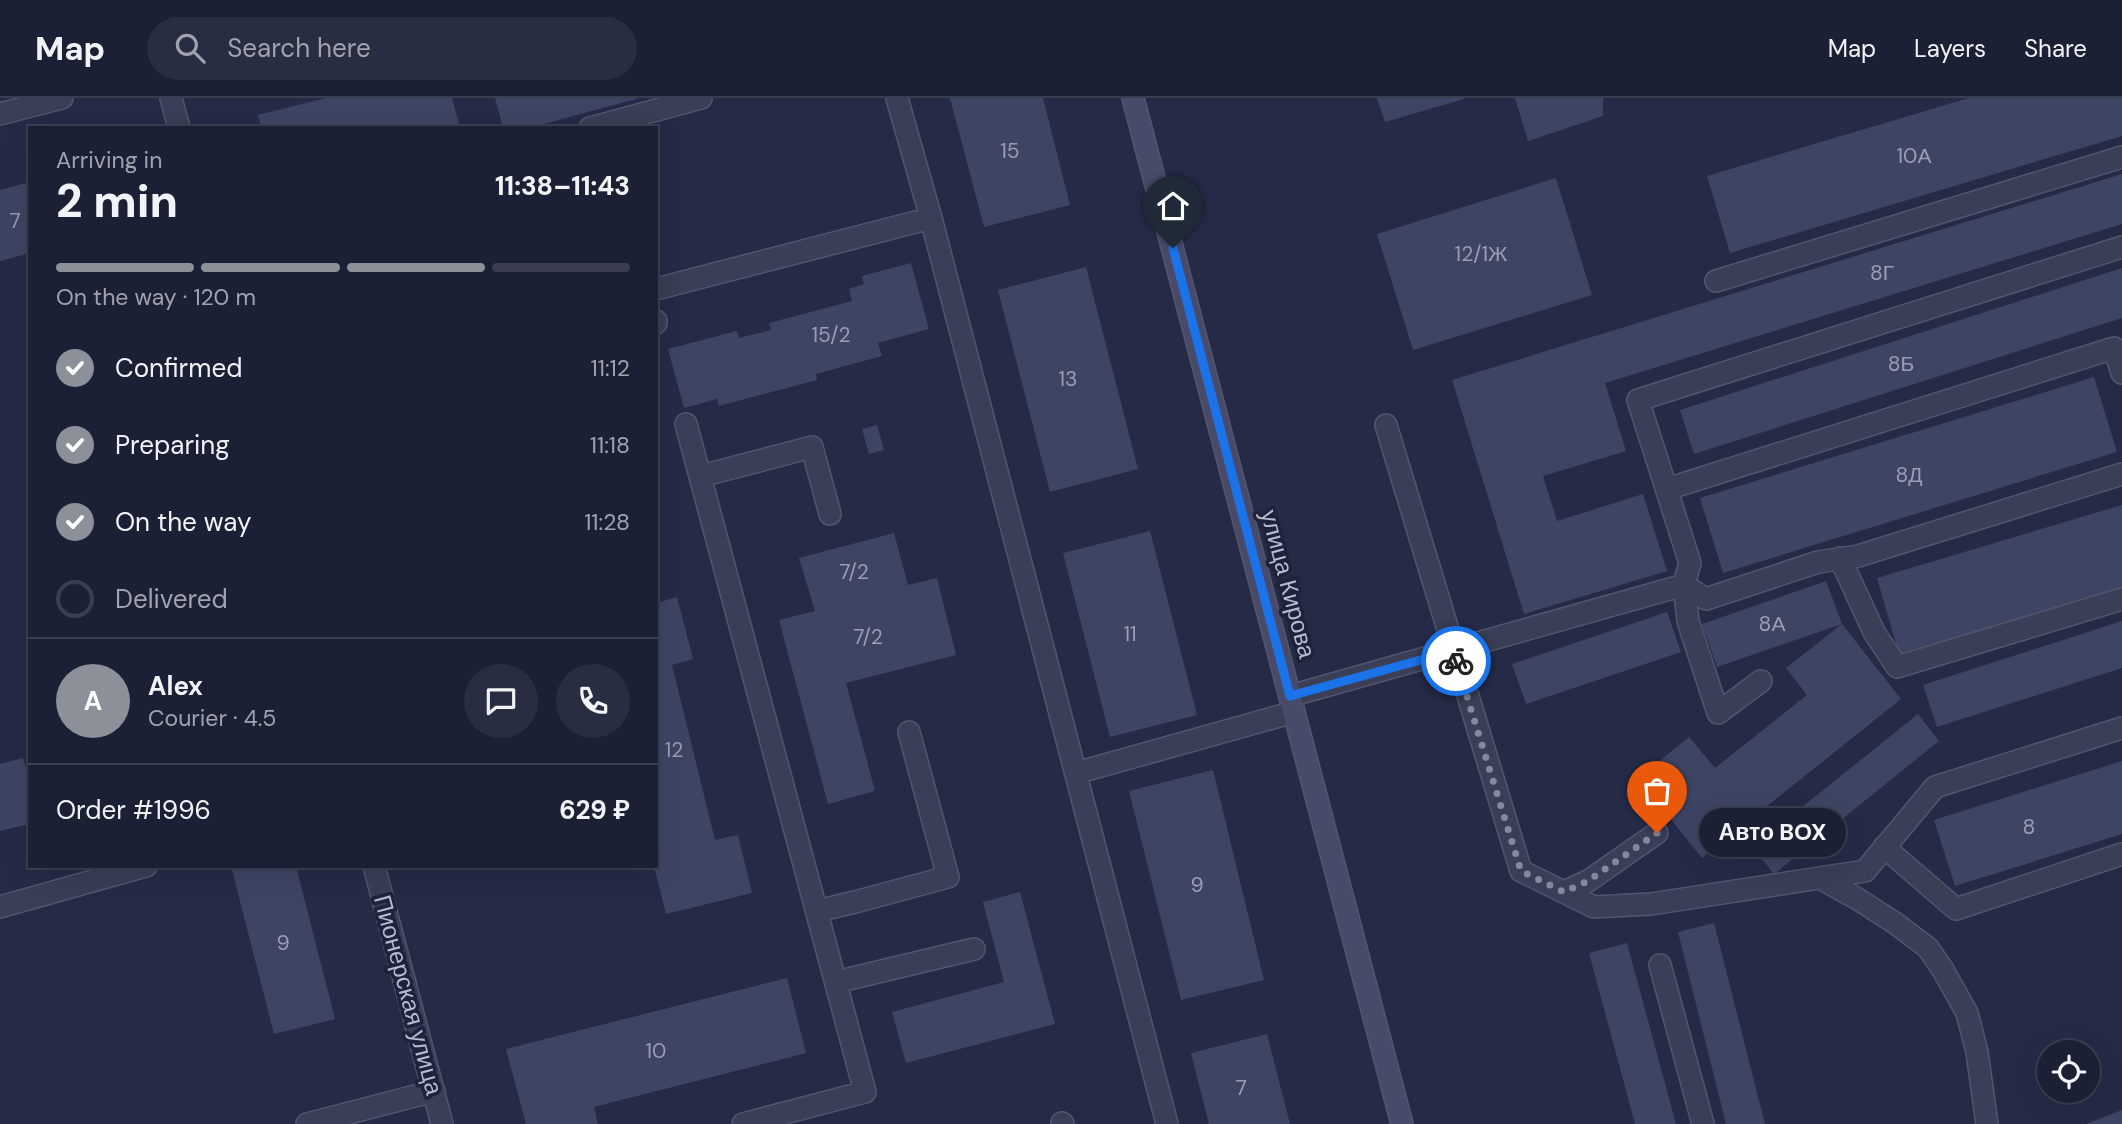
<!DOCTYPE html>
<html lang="en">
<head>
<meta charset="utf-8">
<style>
  body { margin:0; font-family:"DM Sans",sans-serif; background:#292d41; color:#f1f3f6; height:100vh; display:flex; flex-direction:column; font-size:26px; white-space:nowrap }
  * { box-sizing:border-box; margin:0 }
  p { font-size:23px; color:#a0a3ad }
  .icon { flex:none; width:38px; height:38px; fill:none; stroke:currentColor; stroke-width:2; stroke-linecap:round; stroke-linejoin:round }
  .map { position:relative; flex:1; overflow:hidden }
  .drawer { position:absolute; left:28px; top:28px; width:630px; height:742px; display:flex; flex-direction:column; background:#1c2035; border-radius:0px; box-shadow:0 7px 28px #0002,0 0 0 2px #3a3e50 }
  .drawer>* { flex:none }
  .fabs { position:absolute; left:2037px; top:942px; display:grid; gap:14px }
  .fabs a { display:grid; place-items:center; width:63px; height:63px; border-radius:50%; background:#1c2035; box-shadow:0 7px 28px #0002,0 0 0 2px #3a3e50; font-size:35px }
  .pin { position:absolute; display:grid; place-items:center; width:60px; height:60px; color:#fff; margin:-72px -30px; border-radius:50% 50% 50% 0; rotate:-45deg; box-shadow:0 0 7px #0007 }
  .pin .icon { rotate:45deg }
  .courier { position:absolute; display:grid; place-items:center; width:70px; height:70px; margin:-35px; border:5px solid #1a73e8; border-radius:50%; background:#fff; color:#222; box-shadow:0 2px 9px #0007 }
  .bubble { position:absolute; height:49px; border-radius:24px; background:#1c2035; box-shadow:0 7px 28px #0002,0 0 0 2px #3a3e50; font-size:23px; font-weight:800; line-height:49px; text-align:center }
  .summary em { font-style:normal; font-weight:800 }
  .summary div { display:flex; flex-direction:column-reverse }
  .summary { display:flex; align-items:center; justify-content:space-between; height:119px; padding:0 28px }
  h1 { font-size:46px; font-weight:800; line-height:52px }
  .bar { display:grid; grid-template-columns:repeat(4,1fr); gap:10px 7px; align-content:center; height:84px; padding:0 28px }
  .bar i { height:9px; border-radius:5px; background:#3a3e50 }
  .bar .on { background:#8c9099 }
  .bar p { grid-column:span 4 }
  .line { display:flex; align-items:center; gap:18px; padding:0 28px; border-top:2px solid #3a3e50 }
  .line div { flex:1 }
  .round { display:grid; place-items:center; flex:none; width:74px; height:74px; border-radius:37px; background:#292d41 }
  ol { padding:0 28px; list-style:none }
  li { display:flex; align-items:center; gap:21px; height:77px }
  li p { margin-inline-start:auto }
  li .icon { padding:7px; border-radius:50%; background:#8c9099; color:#fff; stroke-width:4 }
  li:last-child { color:#a0a3ad }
  li i { width:38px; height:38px; border:4px solid #3a3e50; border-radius:50% }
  header { display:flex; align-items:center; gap:42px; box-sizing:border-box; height:98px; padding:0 35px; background:#1c2035; border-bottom:2px solid #3a3e50 }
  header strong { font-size:33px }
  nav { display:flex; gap:38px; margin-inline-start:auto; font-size:24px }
  .search { width:490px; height:63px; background:#292d41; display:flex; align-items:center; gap:18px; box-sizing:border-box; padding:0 24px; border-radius:38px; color:#a0a3ad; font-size:26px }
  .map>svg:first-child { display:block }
</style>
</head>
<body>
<header>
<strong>Map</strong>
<div class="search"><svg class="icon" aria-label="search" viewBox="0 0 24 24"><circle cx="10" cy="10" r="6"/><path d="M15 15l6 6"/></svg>Search here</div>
<nav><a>Map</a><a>Layers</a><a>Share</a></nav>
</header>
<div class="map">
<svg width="2122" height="1026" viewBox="0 0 2122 1026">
  <rect width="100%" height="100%" fill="#252a47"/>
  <path fill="#3e4564" d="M 326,0 L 452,0 L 460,30 L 261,30 L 258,17 Z
    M 495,0 L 636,0 L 636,1 L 529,30 L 503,30 Z
    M 950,0 L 1043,0 L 1070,107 L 984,129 Z
    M 1377,0 L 1464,0 L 1464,1 L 1385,24 Z
    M 1515,0 L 1603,0 L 1603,18 L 1528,43 Z
    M 1969,0 L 2122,0 L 2122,38 L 1730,155 L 1707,78 Z
    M 2122,76 L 2122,126 L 1605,285 L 1626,353 L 1543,378 L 1557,423 L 1643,396 L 1667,473 L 1524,516 L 1452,282 Z
    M 1556,80 L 1592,197 L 1413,252 L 1377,136 Z
    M 30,84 L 30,155 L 0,163 L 0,92 Z
    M 911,165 L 929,231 L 878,245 L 882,258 L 816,276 L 817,282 L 719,308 L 717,301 L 684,310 L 668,251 L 737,233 L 739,240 L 771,232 L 769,225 L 852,203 L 849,191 L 864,186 L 862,178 Z
    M 1086,169 L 1138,371 L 1050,394 L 998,192 Z
    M 2122,170 L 2122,220 L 1694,356 L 1680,312 Z
    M 2094,279 L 2117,354 L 1723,475 L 1700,400 Z
    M 877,327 L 884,352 L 869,356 L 862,331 Z
    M 2122,407 L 2122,489 L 1899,556 L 1877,480 Z
    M 1150,433 L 1197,617 L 1110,639 L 1063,455 Z
    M 894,435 L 908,487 L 937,480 L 956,557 L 846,585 L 875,693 L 828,706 L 779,522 L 815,513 L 799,460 Z
    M 1826,483 L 1842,526 L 1717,569 L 1702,526 Z
    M 677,499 L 693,561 L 672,567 L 715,742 L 738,737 L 752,795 L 666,816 L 654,768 L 656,768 L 656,505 Z
    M 1667,514 L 1681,554 L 1526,606 L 1512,566 Z
    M 2122,523 L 2122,570 L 1937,629 L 1923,587 Z
    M 1842,526 L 1901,601 L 1702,760 L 1638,680 L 1689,639 L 1715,670 L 1807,597 L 1786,570 Z
    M 1918,616 L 1939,643 L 1774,776 L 1752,749 Z
    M 23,660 L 30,685 L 30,726 L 0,733 L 0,666 Z
    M 2122,663 L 2122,736 L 1955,788 L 1934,722 Z
    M 1213,672 L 1264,882 L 1181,902 L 1129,693 Z
    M 231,768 L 296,768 L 335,921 L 274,936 Z
    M 1020,794 L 1055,926 L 906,965 L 892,914 L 1004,884 L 983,804 Z
    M 1714,825 L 1765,1026 L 1726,1026 L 1678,834 Z
    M 1627,845 L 1676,1026 L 1635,1026 L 1589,855 Z
    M 787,880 L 806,955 L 594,1009 L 598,1026 L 526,1026 L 506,951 Z
    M 1267,936 L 1290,1026 L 1209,1026 L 1191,955 Z
    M 2122,1012 L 2122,1026 L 2086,1026 Z"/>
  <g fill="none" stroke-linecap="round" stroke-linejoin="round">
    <g stroke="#52566d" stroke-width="24">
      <path id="lane" d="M 897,0 L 931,120
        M 590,30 L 701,0
        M 1716,183 L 2122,59
        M 656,191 L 931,120 L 1167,1026
        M 656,223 L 656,225
        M 686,326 L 865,994 L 743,1026
        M 1386,327 L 1521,773 L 1594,809 L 1651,806 L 1865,773 L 1935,689 L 2122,630
        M 701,378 L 812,349 L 830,416
        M 1667,391 L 2114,250 L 2122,275
        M 1840,460 L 1874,534 L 1897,569 L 2122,501
        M 1761,583 L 1718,615 L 1688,523 L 1684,487 L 1690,465 L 1638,302 L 2122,149
        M 1290,598 L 1684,487 L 1706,501 L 1818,464 L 1858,458 L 2122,376
        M 1076,675 L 1294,614
        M 1884,749 L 1956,811 L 2122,756
        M 1820,780 L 1856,800 L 1895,825 L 1928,850 L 1943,872 L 1967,915 L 1977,954 L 1987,1026
        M 1564,794 L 1588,783 L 1657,735
        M 0,809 L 146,768
        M 817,813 L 855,804 L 948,779 L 909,634
        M 1660,867 L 1703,1026
        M 836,884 L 974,851
        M 1062,1025 L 1063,1026
        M 307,1026 L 434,993"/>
    </g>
    <g stroke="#52566d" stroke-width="24">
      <path id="street" d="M 171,0 L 179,30
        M 0,16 L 62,0
        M 374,768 L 442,1026"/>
    </g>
    <g stroke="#52566d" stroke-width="24">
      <path id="secondary" d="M 1133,0 L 1402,1026"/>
    </g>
    <use href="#lane" stroke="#3a3e56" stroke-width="21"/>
    <use href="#street" stroke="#3a3e56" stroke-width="21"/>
    <use href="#secondary" stroke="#474b69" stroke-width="21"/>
  </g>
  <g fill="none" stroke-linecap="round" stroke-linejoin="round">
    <path stroke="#85889f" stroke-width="7" stroke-dasharray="0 12.6" d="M 1456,563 L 1521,773 L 1564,794 L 1588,783 L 1657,735"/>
    <path stroke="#1a73e8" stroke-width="9" d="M 1173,150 L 1290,598 L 1453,553 L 1456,563"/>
  </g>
  <g text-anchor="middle" stroke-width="7" stroke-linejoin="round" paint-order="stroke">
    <g font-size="21" fill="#9a9db4">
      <text x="1010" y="60">15</text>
      <text x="1914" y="65">10А</text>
      <text x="15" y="130">7</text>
      <text x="1481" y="163">12/1Ж</text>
      <text x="1882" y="182">8Г</text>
      <text x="831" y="244">15/2</text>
      <text x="1901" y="273">8Б</text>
      <text x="1068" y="288">13</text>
      <text x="1909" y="384">8Д</text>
      <text x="854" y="481">7/2</text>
      <text x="1772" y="533">8А</text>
      <text x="1130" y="543">11</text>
      <text x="868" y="546">7/2</text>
      <text x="674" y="659">12</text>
      <text x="2029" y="736">8</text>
      <text x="1197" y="794">9</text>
      <text x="283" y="852">9</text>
      <text x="656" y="960">10</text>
      <text x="1241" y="997">7</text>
    </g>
    <g font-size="24" fill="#b8bacf" stroke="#1e223b">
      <text transform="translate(1288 486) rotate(75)" y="8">улица Кирова</text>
      <text transform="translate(408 897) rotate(75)" y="8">Пионерская улица</text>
    </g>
  </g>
</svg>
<div class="fabs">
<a><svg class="icon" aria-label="locate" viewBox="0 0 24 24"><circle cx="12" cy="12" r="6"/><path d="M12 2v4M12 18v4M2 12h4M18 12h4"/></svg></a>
</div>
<div class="pin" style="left:1657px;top:735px;background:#ea580c"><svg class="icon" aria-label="bag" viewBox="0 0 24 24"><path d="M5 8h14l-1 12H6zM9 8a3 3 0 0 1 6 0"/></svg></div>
<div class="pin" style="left:1173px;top:150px;background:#1f2937"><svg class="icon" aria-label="home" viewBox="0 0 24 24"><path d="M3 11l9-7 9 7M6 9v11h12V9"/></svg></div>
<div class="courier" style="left:1456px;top:563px"><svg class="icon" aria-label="bike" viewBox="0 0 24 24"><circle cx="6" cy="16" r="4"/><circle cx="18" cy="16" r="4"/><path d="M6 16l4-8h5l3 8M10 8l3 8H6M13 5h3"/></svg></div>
<div class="bubble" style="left:1699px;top:710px;width:147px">Авто BOX</div>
<section class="drawer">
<div class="summary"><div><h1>2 min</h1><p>Arriving in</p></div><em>11:38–11:43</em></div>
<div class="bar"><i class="on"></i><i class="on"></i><i class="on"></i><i></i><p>On the way · 120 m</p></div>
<ol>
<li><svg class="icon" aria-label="check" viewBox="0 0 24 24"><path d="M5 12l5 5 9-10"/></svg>Confirmed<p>11:12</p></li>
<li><svg class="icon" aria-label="check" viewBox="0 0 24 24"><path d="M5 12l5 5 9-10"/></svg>Preparing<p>11:18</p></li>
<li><svg class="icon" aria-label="check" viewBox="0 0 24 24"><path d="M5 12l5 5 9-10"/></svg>On the way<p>11:28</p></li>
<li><i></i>Delivered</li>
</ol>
<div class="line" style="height:126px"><b class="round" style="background:#8c9099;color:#fff">A</b><div><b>Alex</b><p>Courier · 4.5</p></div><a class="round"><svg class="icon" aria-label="chat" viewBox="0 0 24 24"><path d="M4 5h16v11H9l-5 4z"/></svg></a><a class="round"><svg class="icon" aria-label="phone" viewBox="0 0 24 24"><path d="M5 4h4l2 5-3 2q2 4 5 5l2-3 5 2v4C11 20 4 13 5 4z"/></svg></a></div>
<div class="line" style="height:91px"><div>Order #1996</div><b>629 ₽</b></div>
</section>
</div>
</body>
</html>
